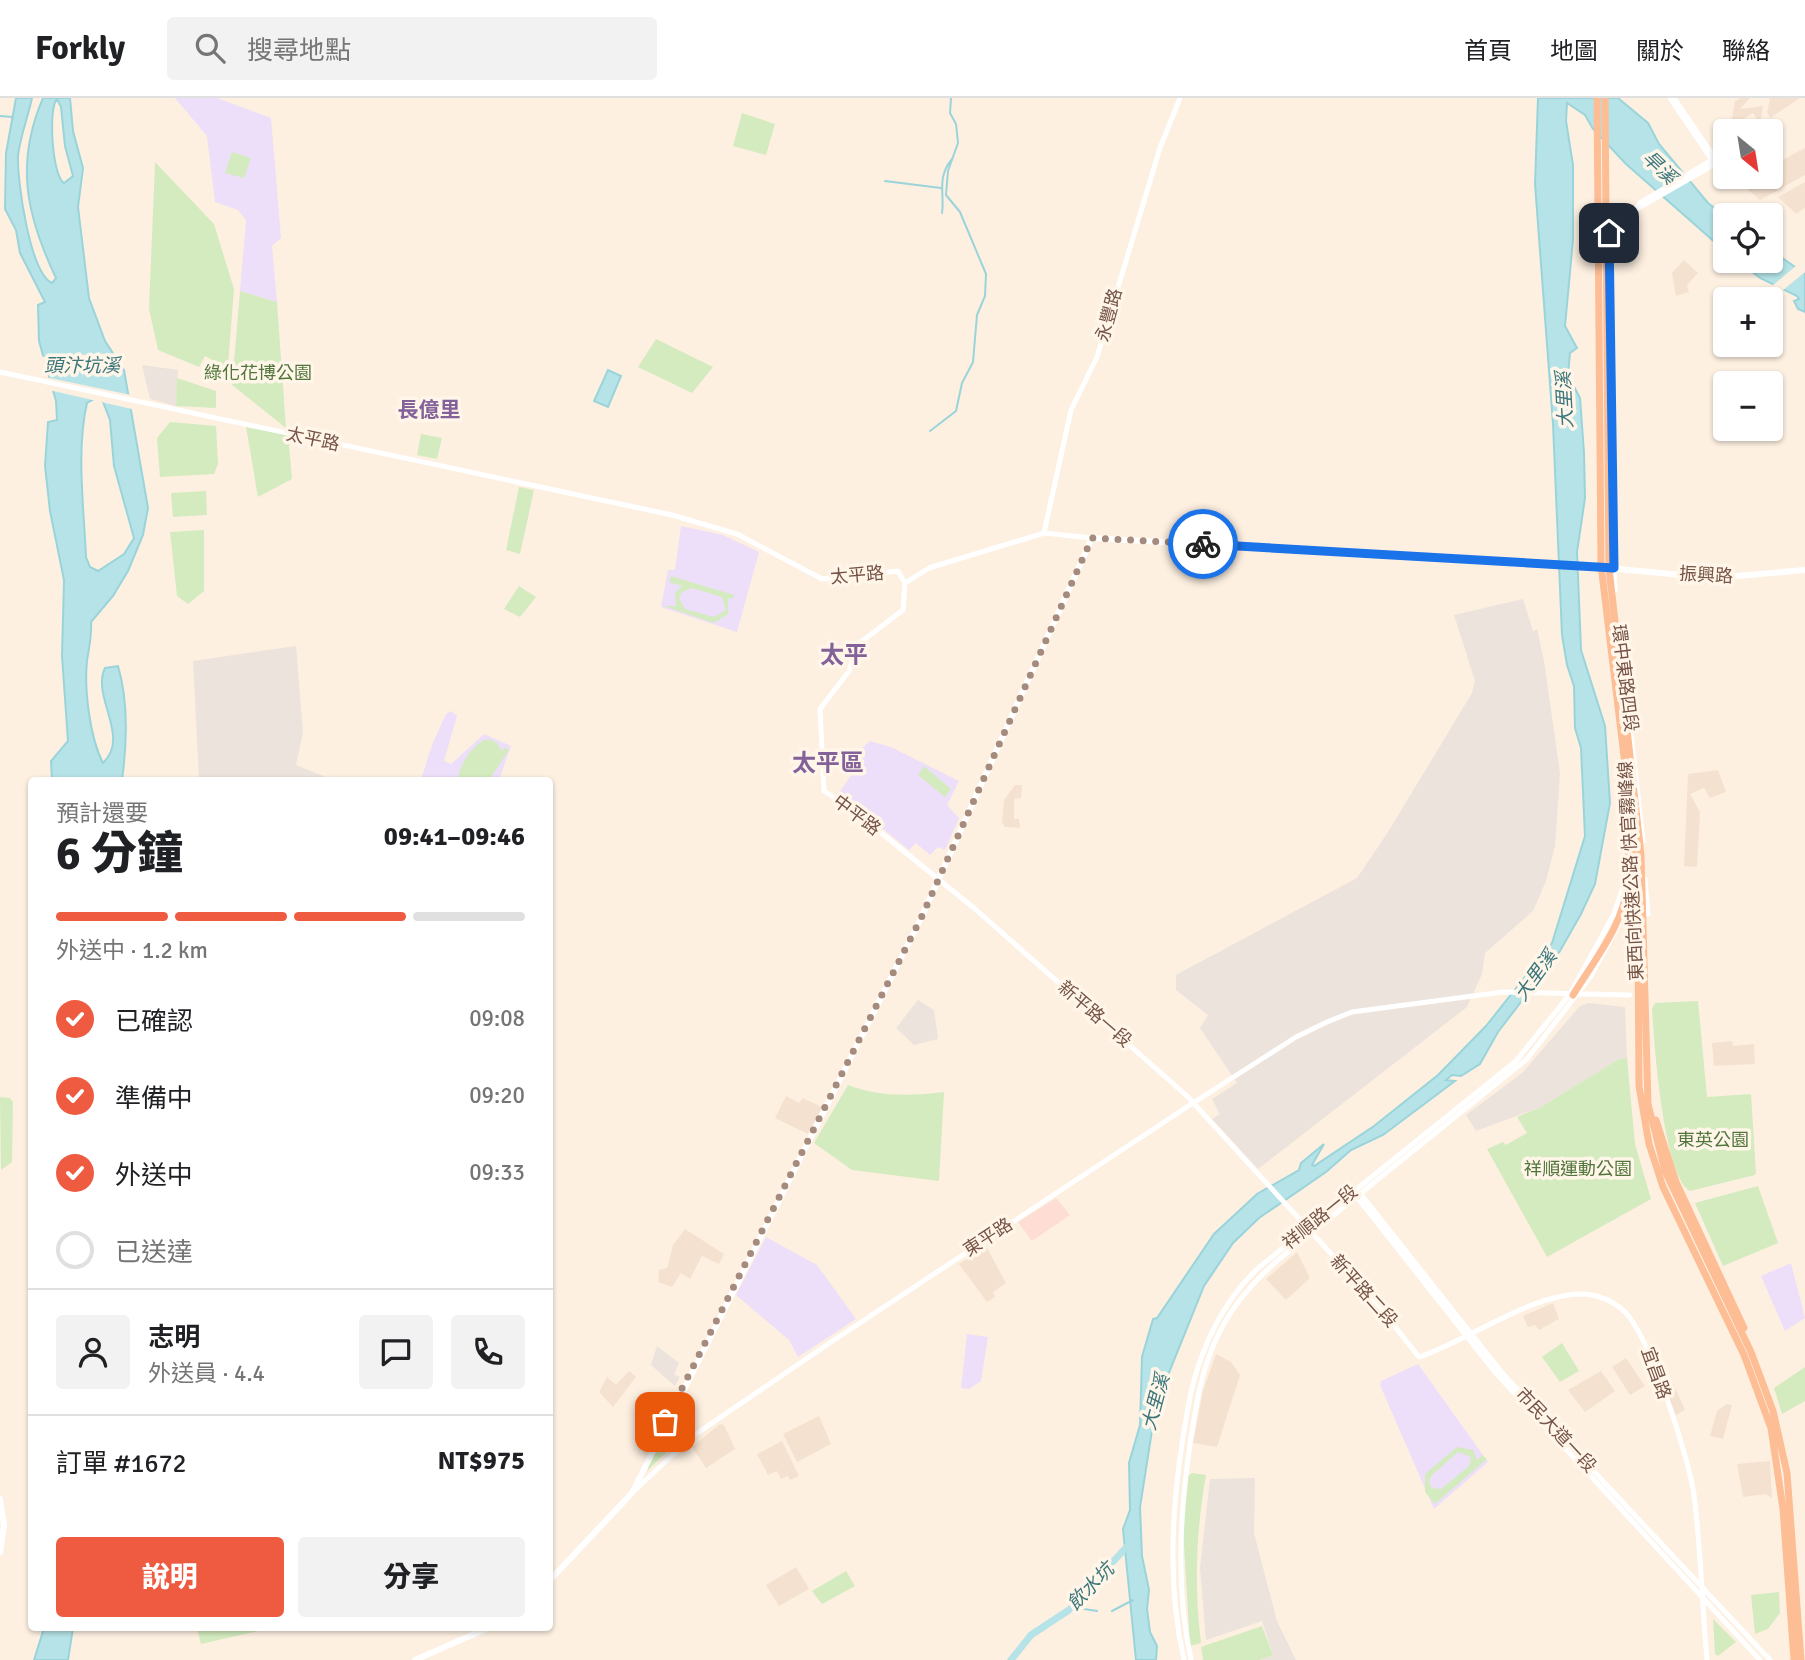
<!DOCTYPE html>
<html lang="zh-TW">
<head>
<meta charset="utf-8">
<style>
  body { margin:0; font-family:Signika,"Noto Sans TC",sans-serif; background:#f2f2f2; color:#202124; height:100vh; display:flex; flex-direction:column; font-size:26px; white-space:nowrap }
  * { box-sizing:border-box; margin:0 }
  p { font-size:23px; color:#757577 }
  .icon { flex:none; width:38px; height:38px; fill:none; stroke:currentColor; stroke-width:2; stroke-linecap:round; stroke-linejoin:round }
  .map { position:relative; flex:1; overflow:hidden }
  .details { position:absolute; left:28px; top:679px; width:525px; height:854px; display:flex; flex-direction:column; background:#fff; border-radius:7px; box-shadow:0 2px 5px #0004 }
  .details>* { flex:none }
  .needle { width:46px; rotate:150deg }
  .tools { position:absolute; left:1713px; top:21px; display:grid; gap:14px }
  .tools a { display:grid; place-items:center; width:70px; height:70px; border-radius:7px; background:#fff; box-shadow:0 2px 5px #0004; font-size:35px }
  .pin { position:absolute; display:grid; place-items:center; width:60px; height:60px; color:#fff; margin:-30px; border-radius:14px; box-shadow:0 4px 10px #0006 }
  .courier { position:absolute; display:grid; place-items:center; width:70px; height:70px; margin:-35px; border:5px solid #1a73e8; border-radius:50%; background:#fff; color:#222; box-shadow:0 2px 9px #0007 }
  .overview em { font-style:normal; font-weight:800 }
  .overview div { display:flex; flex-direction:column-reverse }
  .overview { display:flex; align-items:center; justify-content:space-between; height:119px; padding:0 28px }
  h1 { font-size:46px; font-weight:800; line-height:52px }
  .bar { display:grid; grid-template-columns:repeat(4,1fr); gap:10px 7px; align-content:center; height:84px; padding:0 28px }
  .bar i { height:9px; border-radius:5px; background:#e0e0e0 }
  .bar .current { background:#ee5b40 }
  .bar p { grid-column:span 4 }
  .line { display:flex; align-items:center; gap:18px; padding:0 28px; border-top:2px solid #e0e0e0 }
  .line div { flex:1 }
  .round { display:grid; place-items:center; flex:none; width:74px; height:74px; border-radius:7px; background:#f2f2f2 }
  ol { padding:0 28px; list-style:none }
  li { display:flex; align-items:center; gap:21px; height:77px }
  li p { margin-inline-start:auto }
  li .icon { padding:7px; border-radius:50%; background:#ee5b40; color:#fff; stroke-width:4 }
  li:last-child { color:#757577 }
  li i { width:38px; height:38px; border:4px solid #e0e0e0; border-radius:50% }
  .action { display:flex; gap:14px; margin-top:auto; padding:14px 28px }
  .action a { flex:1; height:80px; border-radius:7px; background:#ee5b40; color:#fff; font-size:28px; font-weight:800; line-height:80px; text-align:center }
  .action a+a { background:#f2f2f2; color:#202124 }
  header { display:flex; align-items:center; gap:42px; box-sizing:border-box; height:98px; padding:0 35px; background:#fff; border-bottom:2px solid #e0e0e0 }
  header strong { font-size:33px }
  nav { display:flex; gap:38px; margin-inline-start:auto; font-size:24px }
  .search { width:490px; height:63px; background:#f2f2f2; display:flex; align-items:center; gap:18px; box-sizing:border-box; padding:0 24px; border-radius:7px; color:#757577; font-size:26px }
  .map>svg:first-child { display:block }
</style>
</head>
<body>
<header>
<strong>Forkly</strong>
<div class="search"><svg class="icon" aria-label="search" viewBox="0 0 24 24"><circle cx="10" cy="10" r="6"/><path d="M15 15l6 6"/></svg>搜尋地點</div>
<nav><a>首頁</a><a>地圖</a><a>關於</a><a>聯絡</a></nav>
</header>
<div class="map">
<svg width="1805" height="1562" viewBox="0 0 1805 1562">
  <rect width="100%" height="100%" fill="#fdf0e1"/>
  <path fill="#f5e1cf" d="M 1741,0 L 1750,0 L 1740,11 L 1763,8 L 1760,26 L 1753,15 L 1735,26 L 1732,20 L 1735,3 Z
    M 1770,0 L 1800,0 L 1770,20 L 1767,14 Z
    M 1805,50 L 1805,77 L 1760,102 L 1748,92 L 1760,79 L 1771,79 L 1771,68 Z
    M 1805,84 L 1805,110 L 1796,116 L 1778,99 Z
    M 1684,162 L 1698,175 L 1687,187 L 1689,194 L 1676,198 L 1672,175 Z
    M 1718,672 L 1726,694 L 1710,700 L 1704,690 L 1690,696 L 1700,714 L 1697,769 L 1684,768 L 1688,676 Z
    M 1015,687 L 1022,687 L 1021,700 L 1014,701 L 1014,721 L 1019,721 L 1020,730 L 1005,729 L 1002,724 L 1004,702 Z
    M 1732,943 L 1733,948 L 1754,946 L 1755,966 L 1714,968 L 1712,945 Z
    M 786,998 L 799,1005 L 803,1000 L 822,1009 L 808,1036 L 775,1020 Z
    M 685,1131 L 724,1156 L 719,1166 L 702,1158 L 690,1181 L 681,1175 L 672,1189 L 658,1184 L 659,1172 L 667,1170 L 673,1147 Z
    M 986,1148 L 1006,1185 L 993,1194 L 995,1199 L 987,1204 L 959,1166 Z
    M 1297,1154 L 1310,1180 L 1286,1202 L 1266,1181 Z
    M 1553,1205 L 1559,1221 L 1539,1232 L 1535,1227 L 1528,1229 L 1523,1218 Z
    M 1216,1256 L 1231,1264 L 1240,1277 L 1217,1349 L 1193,1345 L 1203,1293 Z
    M 1626,1260 L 1645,1288 L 1630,1297 L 1612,1269 Z
    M 629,1273 L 636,1279 L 613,1309 L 599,1294 L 607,1279 L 616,1287 Z
    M 1601,1273 L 1615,1293 L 1585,1314 L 1568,1292 Z
    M 1673,1285 L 1685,1312 L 1676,1317 L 1664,1289 Z
    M 1727,1306 L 1732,1307 L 1723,1341 L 1710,1338 L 1717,1313 Z
    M 819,1318 L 831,1346 L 797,1364 L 783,1336 Z
    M 720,1326 L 724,1327 L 735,1351 L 706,1370 L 692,1349 Z
    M 782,1343 L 799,1378 L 790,1382 L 788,1378 L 781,1381 L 777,1373 L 768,1377 L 757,1356 Z
    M 1770,1363 L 1772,1400 L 1766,1396 L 1743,1399 L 1737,1366 Z
    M 796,1469 L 809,1491 L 779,1508 L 766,1487 Z"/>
  <path fill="#feded4" d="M 1056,1100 L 1070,1117 L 1032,1143 L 1018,1124 Z"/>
  <path fill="#ece3dc" d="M 142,267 L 178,272 L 176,308 L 150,301 Z
    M 1523,501 L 1533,533 L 1537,531 L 1544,563 L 1560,675 L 1555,748 L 1546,783 L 1533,813 L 1485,855 L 1482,876 L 1467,909 L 1258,1071 L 1212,1021 L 1220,1016 L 1212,1001 L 1237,985 L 1200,930 L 1208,917 L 1176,892 L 1176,877 L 1357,780 L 1388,734 L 1472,595 L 1475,583 L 1454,517 Z
    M 296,548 L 303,634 L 296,667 L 333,682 L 199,682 L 193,563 Z
    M 918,902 L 934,912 L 938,941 L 914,947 L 896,930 Z
    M 1589,905 L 1625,909 L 1627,960 L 1619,961 L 1541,1009 L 1476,1033 L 1466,1017 L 1522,975 L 1580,908 Z
    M 657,1248 L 679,1265 L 674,1276 L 680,1279 L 675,1288 L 651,1267 Z
    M 1255,1380 L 1254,1435 L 1277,1523 L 1296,1562 L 1259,1562 L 1273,1557 L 1262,1523 L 1206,1542 L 1200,1470 L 1210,1381 Z"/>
  <path fill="#eddef9" d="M 175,0 L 217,0 L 271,20 L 281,140 L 272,148 L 277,204 L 240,193 L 246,122 L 238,112 L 215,104 L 207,38 Z
    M 681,428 L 723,437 L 759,454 L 737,534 L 661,509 L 668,472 L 675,472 Z
    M 451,613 L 457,618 L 444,663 L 451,666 L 484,636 L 511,648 L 499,682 L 421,682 L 432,647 L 446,616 Z
    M 870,643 L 891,649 L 959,683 L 947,707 L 959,720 L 945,752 L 938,749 L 930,757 L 916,745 L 909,752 L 839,695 L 864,658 L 859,653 Z
    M 766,1139 L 817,1167 L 856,1221 L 798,1259 L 789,1242 L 736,1197 Z
    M 1791,1165 L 1805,1220 L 1785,1233 L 1761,1178 Z
    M 967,1236 L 988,1239 L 981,1283 L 969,1291 L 961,1290 Z
    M 1418,1266 L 1488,1364 L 1434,1411 L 1380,1287 L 1381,1283 Z"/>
  <path fill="#d4ebbf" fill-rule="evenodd" d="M 742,15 L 775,26 L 766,57 L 733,48 Z
    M 232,54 L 251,60 L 244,80 L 225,75 Z
    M 155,64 L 214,126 L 234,191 L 227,280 L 209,274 L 214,263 L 205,258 L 199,269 L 158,252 L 149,211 Z
    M 240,193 L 277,204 L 286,330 L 232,287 Z
    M 656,241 L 713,269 L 692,295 L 638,269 Z
    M 177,280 L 216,293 L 216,310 L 176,308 Z
    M 170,324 L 216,328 L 218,366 L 214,376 L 160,379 L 157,340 Z
    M 246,329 L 288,336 L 292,381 L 258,399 Z
    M 421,336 L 442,340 L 437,361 L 417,357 Z
    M 519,389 L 534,392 L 520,456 L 506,452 Z
    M 206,393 L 207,417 L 173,419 L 171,395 Z
    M 204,432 L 204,493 L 188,506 L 177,498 L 170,434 Z
    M 671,478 L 734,497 L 733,501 L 728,500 L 728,516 L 714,525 L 664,508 L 676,508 L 675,495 L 682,488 L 669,484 ZM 692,490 L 722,499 L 726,512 L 714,519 L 685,511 L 679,500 L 682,494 Z
    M 519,488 L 536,499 L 520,519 L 504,511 Z
    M 489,641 L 497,645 L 502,653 L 505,649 L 509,652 L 489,682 L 458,682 C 459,667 474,643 489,641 Z
    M 924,668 L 951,691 L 945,699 L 918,677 Z
    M 1698,903 L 1707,999 L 1751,996 L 1756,1074 L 1755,1077 L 1690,1093 C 1663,1078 1654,943 1652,911 L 1655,905 Z
    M 1627,960 L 1635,1046 L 1651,1101 L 1547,1159 L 1487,1051 L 1503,1044 L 1506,1047 L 1527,1035 L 1517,1019 L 1541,1009 L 1619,961 Z
    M 848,987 C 878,999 912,998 944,994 L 939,1083 L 852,1072 L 814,1045 Z
    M 0,999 L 10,1000 L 13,1004 L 12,1064 L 1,1072 Z
    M 1758,1088 L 1778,1145 L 1723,1168 L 1695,1105 Z
    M 1562,1245 L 1579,1273 L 1560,1284 L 1542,1259 Z
    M 1805,1269 L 1805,1303 L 1782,1316 L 1774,1290 Z
    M 671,1325 L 678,1343 L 648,1372 L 647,1371 Z
    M 1457,1349 L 1473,1352 L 1477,1362 L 1482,1357 L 1487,1361 L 1435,1406 L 1425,1394 L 1425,1376 ZM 1458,1354 L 1471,1359 L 1469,1368 L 1441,1391 L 1432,1390 L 1429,1384 L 1431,1378 Z
    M 1192,1375 L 1206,1377 C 1196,1434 1194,1488 1201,1545 L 1190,1548 L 1183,1430 L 1188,1378 Z
    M 846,1473 L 855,1488 L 822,1506 L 812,1493 Z
    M 1779,1494 L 1780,1515 L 1768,1531 L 1755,1536 L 1751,1497 Z
    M 1713,1521 L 1736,1544 L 1718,1558 L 1715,1556 Z
    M 1262,1528 L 1273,1557 L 1259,1562 L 1203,1562 L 1201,1549 Z
    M 197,1530 L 271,1530 L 201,1546 Z"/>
  <path fill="#b5e3e7" stroke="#9ad4da" stroke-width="2" fill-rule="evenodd" d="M 16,0 L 32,0 C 28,19 20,39 18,58 C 17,83 30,175 52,185 L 56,180 C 26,117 15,65 43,0 L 70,0 L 73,33 L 83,70 L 78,109 L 89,200 L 105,243 L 124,272 L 148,410 L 143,437 L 128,473 L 113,498 L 91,524 C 92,538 89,549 87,563 C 84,592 90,640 103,665 C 131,639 91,599 105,570 L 118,568 C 129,605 127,645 122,682 L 52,682 L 51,663 L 68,643 L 62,558 L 64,482 L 50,413 L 45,368 L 48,324 L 57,322 L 56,303 L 39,243 L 38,207 L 45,204 L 20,155 L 16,132 L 5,111 L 6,55 ZM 57,1 L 61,9 L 65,48 L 73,78 L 64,85 C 52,78 48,10 57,1 ZM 96,300 L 103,304 L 110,322 L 114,368 L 134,440 L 124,456 L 98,473 L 90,469 L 86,459 C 84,412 76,351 87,305 Z
    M 1538,0 L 1618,0 L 1648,25 L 1659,46 L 1708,105 L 1725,118 L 1726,154 L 1626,66 L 1593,31 L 1585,17 L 1567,5 L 1566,23 L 1573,67 L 1573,142 L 1565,228 L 1577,250 L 1570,255 L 1568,277 L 1580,300 L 1584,355 L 1585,400 L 1577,454 L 1581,552 L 1605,628 L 1610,705 L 1595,786 L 1581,816 L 1560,853 L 1498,934 L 1480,966 L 1461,978 L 1452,977 L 1446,982 L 1455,983 L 1383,1037 L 1351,1052 L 1326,1074 L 1259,1120 L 1233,1145 L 1204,1188 L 1156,1307 L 1140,1409 L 1142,1458 L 1149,1492 L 1147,1511 L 1150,1534 L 1157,1548 L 1156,1562 L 1136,1562 L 1123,1431 L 1130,1412 L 1129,1365 L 1140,1327 L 1142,1259 L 1153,1221 L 1157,1220 L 1214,1136 L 1257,1096 L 1299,1072 L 1301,1065 L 1324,1046 L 1312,1067 L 1314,1068 L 1374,1028 L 1438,977 L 1486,928 L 1552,845 L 1585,738 L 1581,650 L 1575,630 L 1574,588 L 1567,567 L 1562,537 L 1553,326 L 1535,86 Z
    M 1771,152 L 1805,176 L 1805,214 L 1798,211 L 1794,203 L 1799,201 L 1797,198 L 1760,180 L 1738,163 L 1771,163 Z
    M 608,272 L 621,278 L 608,309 L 594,303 Z
    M 44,1530 L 73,1530 L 68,1562 L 34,1562 Z"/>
  <path fill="#fdf0e1" d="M 1797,167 L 1805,174 L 1782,193 L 1772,188 Z
    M 119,255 L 121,259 L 41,264 L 40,259 Z
    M 45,279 L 131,297 L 133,295 L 136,312 L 49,292 Z"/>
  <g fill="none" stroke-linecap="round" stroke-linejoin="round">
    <path stroke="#9ad4da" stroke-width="2" d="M 0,18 L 13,19
      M 885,83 L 941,90
      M 942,115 C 945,97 936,80 952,61
      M 930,333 L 956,313 L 962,285 L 973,264 L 977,217 L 985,198 L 986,176 L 960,114 L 946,97 L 948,73 L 958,45 L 956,26 L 950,15 L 951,0
      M 1072,1509 L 1097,1513
      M 1112,1513 L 1133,1502"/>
    <path stroke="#b5e3e7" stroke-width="7" d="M 1011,1562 L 1031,1537 L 1069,1512 L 1132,1443"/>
    <path stroke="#fff" stroke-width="5" d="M 1635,112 L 1640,105 L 1712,62 L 1670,0
      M 1609,139 L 1614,124 L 1715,66 L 1712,56 L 1674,0
      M 0,274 L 672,417 L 737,436 L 822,481 L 898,473 L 905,485
      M 1612,394 L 1612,437
      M 1044,435 L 1071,312 L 1097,259 L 1160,50 L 1180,0
      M 1612,446 L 1615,492
      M 905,485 L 903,512 L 857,547 L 849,573 L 820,611 L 824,693 L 853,712 L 974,810 L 1187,998 L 1376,1205 L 1419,1259 C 1467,1243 1533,1195 1582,1196 C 1597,1196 1614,1203 1625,1214 C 1650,1239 1689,1360 1694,1397 C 1701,1452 1702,1507 1707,1562
      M 905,485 L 929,470 L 1044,435 L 1092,440
      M 1628,607 L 1643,743
      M 1645,781 L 1648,816
      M 1360,1095 L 1503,1276 L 1770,1562
      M 1356,1098 L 1494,1273 L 1760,1562
      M 634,1393 L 693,1338 L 831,1244 L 1193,1005 L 1296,939 L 1327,924 L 1352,914 L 1503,894 L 1630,897
      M 1184,1562 C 1164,1475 1174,1381 1191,1294 C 1202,1248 1223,1204 1257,1171 L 1516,963 L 1570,896 L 1614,816 L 1628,774
      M 1191,1562 C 1175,1487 1180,1414 1191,1339 C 1196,1309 1200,1280 1212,1251 C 1226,1215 1249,1187 1278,1162 L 1527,961 L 1591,878 L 1635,796"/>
    <path stroke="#fff" stroke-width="6" d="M 0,1401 L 4,1428 L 0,1454
      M 550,1482 L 632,1395 L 922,818 L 1092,440 L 1586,468 L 1714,480 L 1805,472
      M 415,1562 L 488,1530"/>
    <path stroke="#fdbd95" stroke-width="7" d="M 1597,0 L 1601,467 L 1630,708 L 1638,840 L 1639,988 L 1649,1046 L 1663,1089 L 1744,1257 L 1771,1330 L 1783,1411 L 1794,1562
      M 1605,0 L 1609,470 L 1641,757 L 1648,1006 L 1665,1073 L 1751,1254 L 1773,1313 L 1787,1375 L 1801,1562
      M 1573,897 C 1595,861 1624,827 1628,784 C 1630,762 1627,740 1626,718
      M 1656,1022 L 1676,1084 L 1744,1230"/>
  </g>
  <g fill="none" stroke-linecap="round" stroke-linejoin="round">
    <path stroke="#a58b7d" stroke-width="7" stroke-dasharray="0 12.6" d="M 665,1324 L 922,818 L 1092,440 L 1203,446"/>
    <path stroke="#1a73e8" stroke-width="9" d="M 1203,446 L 1614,470 L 1609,135"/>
  </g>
  <g text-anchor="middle" stroke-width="7" stroke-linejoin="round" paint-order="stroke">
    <g font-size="18" fill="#755447" stroke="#fff5e8">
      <text transform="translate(1109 217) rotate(-75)" y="6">永豐路</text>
      <text transform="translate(313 341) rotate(12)" y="6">太平路</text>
      <text transform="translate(857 477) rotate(-5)" y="6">太平路</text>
      <text transform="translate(1706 477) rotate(3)" y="6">振興路</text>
      <text transform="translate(1625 580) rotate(83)" y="6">環中東路四段</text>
      <text transform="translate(857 717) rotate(37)" y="6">中平路</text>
      <text transform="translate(1631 773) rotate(-93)" y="6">東西向快速公路 快官霧峰線</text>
      <text transform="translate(1095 916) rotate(41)" y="6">新平路一段</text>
      <text transform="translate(1320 1119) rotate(-39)" y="6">祥順路一段</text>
      <text transform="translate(988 1139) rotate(-33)" y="6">東平路</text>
      <text transform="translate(1364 1193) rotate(48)" y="6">新平路二段</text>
      <text transform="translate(1656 1275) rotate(70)" y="6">宜昌路</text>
      <text transform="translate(1556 1332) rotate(47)" y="6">市民大道一段</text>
    </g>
    <g font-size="18" fill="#51763c" stroke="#fff5e8">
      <text x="258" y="281">綠化花博公園</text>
      <text x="1713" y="1048">東英公園</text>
      <text x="1578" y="1077">祥順運動公園</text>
    </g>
    <g font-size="19" font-style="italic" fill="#3a767c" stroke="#fff5e8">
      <text transform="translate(1660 69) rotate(44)" y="7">旱溪</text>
      <text x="82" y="274">頭汴坑溪</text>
      <text transform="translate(1564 302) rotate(-93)" y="7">大里溪</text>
      <text transform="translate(1535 877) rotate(-54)" y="7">大里溪</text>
      <text transform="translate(1155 1304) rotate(-75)" y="7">大里溪</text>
      <text transform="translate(1090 1488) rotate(-46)" y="7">飲水坑</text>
    </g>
    <g font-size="21" font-weight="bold" fill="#836299" stroke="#fff5e8">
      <text x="429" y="319">長億里</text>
    </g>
    <g font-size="24" font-weight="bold" fill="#836299" stroke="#fff5e8">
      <text x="844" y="565">太平</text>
      <text x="828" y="673">太平區</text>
    </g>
  </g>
</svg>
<div class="tools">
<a><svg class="needle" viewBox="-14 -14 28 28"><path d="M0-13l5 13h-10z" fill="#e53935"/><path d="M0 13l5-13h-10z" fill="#757577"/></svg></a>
<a><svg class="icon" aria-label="locate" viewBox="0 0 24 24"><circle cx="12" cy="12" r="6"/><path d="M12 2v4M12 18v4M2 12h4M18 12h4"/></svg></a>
<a>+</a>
<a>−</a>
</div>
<div class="pin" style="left:665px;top:1324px;background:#ea580c"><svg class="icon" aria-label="bag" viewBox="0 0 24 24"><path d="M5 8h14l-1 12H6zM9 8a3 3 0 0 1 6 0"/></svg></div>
<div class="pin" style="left:1609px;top:135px;background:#1f2937"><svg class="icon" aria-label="home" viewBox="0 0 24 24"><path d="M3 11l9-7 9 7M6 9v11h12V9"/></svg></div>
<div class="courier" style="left:1203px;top:446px"><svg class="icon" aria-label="bike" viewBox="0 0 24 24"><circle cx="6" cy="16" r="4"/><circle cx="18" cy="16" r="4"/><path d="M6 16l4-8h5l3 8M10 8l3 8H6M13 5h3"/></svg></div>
<section class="details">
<div class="overview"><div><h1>6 分鐘</h1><p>預計還要</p></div><em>09:41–09:46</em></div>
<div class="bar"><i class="current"></i><i class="current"></i><i class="current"></i><i></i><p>外送中 · 1.2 km</p></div>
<ol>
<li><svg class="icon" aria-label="check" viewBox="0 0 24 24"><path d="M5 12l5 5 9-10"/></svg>已確認<p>09:08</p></li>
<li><svg class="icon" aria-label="check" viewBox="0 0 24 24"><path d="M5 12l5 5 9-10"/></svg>準備中<p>09:20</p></li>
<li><svg class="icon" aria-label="check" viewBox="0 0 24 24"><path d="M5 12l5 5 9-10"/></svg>外送中<p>09:33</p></li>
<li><i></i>已送達</li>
</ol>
<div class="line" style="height:126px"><a class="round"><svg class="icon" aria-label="person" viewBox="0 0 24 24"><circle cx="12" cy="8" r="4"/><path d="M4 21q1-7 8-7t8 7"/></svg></a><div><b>志明</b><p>外送員 · 4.4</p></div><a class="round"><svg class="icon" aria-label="chat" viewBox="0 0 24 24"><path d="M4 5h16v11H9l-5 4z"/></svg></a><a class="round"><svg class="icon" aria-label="phone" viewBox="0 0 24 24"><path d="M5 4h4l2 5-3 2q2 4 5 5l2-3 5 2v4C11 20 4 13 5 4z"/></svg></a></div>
<div class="line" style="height:91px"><div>訂單 #1672</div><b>NT$975</b></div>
<div class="action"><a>說明</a><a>分享</a></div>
</section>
</div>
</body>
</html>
